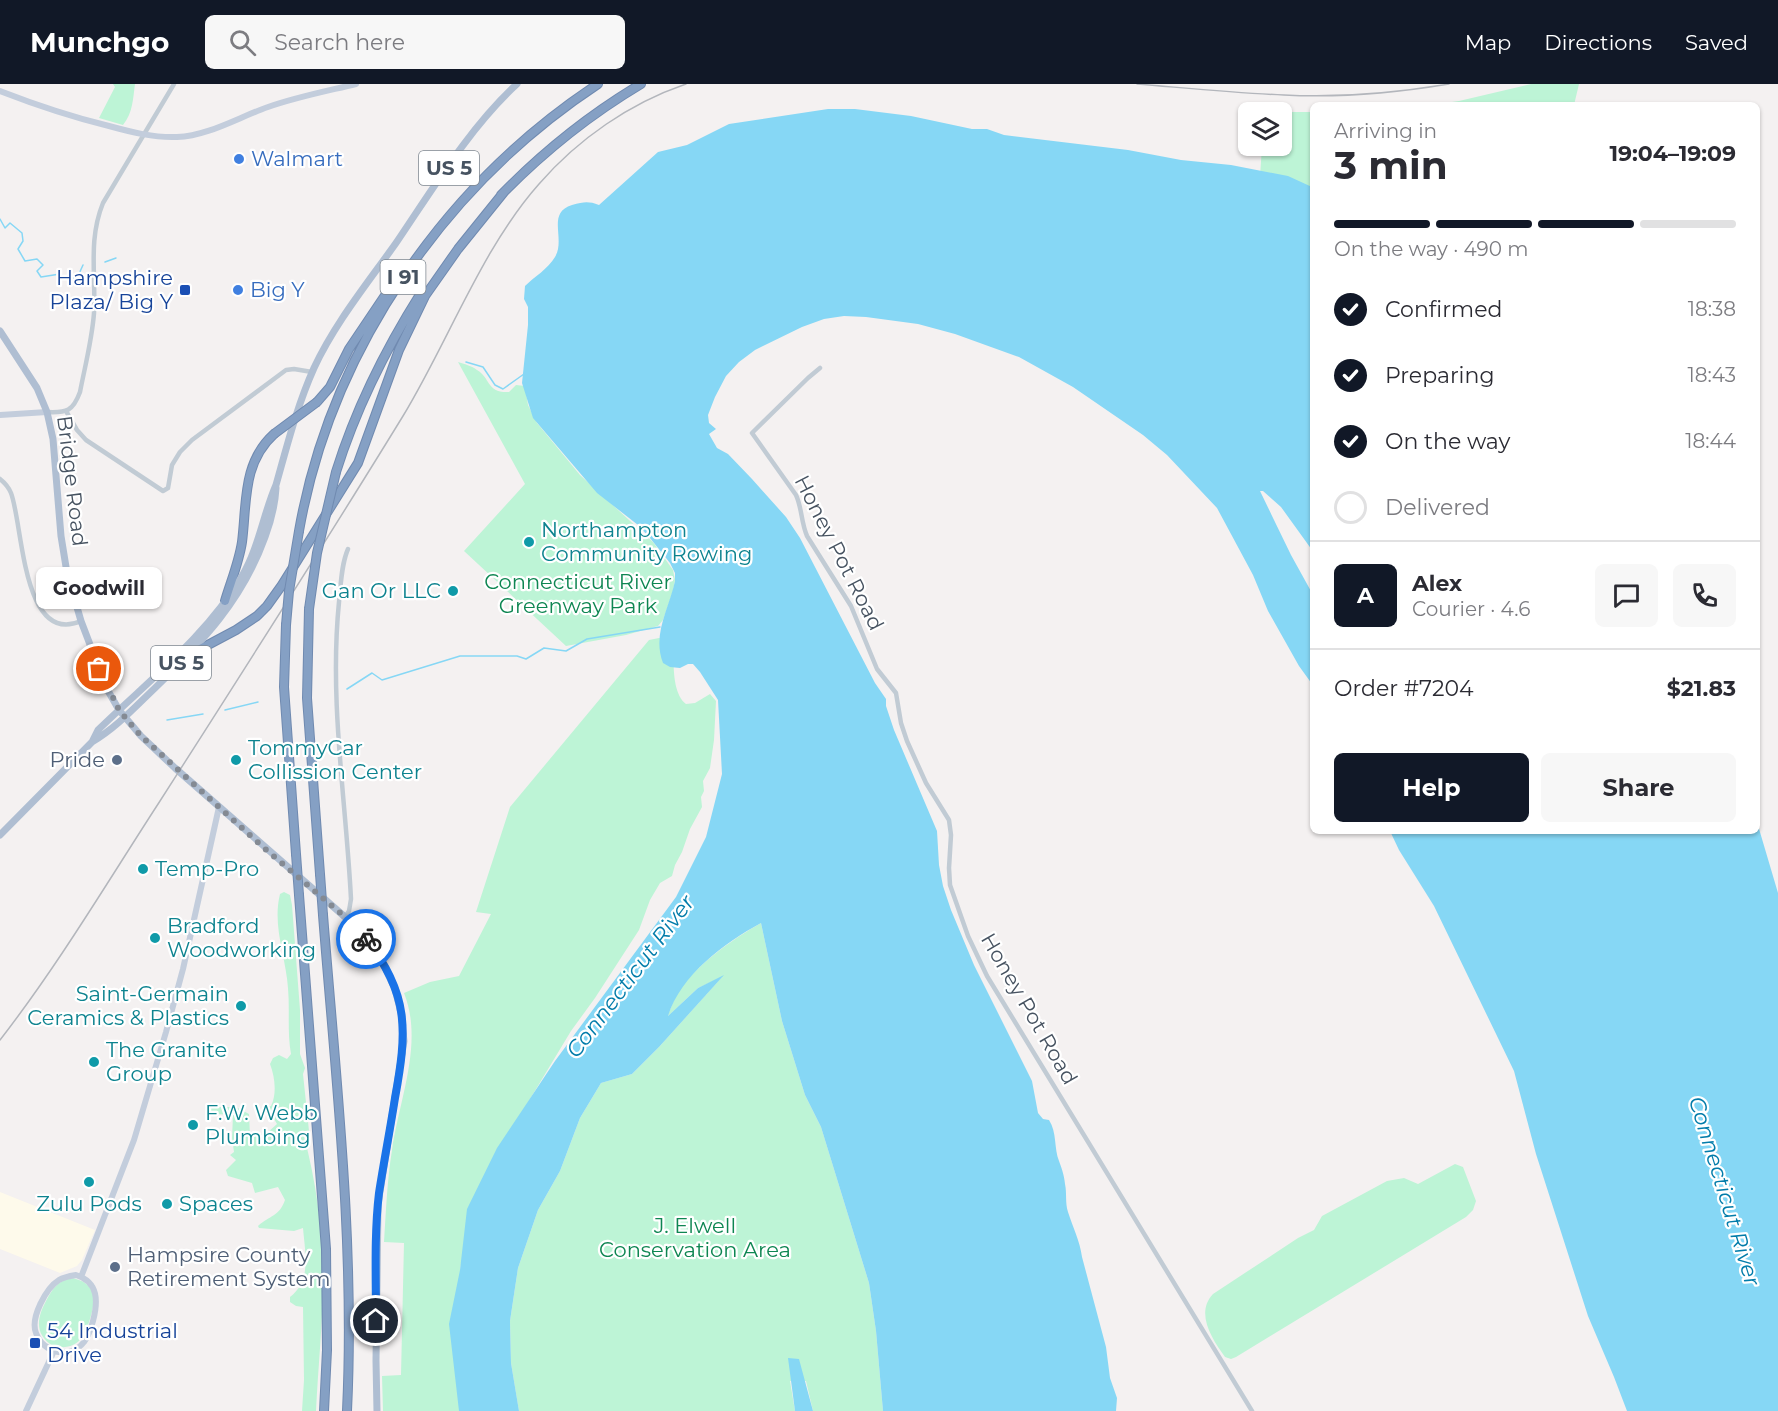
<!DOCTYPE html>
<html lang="en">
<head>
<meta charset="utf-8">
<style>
  body { margin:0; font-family:Montserrat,sans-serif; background:#f7f7f7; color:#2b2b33; height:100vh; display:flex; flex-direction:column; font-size:22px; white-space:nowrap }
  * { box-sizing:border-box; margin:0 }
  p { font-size:20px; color:#7c7c81 }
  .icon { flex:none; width:33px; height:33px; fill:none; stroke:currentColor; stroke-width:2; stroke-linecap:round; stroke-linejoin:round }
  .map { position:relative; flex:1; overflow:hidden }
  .drawer { position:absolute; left:1310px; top:18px; width:450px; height:732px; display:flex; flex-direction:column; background:#fff; border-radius:9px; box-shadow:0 2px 4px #0004 }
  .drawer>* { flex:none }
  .buttons { position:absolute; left:1238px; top:18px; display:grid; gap:12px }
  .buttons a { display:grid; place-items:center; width:54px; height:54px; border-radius:9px; background:#fff; box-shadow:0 2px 4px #0004; font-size:30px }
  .pin { position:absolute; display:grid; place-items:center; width:51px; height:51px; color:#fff; margin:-26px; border:3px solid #fff; border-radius:50%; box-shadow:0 2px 6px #0007 }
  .courier { position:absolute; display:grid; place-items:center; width:60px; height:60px; margin:-30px; border:4px solid #1a73e8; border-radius:50%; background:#fff; color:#222; box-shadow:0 2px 8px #0007 }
  .bubble { position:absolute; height:42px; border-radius:9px; background:#fff; box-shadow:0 2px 4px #0004; font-size:20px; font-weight:700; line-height:42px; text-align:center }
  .head em { font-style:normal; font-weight:700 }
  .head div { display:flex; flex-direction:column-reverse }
  .head { display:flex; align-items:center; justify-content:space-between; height:102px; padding:0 24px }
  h1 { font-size:39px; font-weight:700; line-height:45px }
  .bar { display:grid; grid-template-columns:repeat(4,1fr); gap:9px 6px; align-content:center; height:72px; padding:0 24px }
  .bar i { height:8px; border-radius:4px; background:#e1e1e2 }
  .bar .active { background:#111827 }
  .bar p { grid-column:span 4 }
  .line { display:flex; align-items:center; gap:15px; padding:0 24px; border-top:2px solid #e1e1e2 }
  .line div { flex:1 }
  .round { display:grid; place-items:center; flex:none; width:63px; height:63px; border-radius:9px; background:#f7f7f7 }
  ol { padding:0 24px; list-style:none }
  li { display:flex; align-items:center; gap:18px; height:66px }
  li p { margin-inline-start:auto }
  li .icon { padding:6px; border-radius:50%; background:#111827; color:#fff; stroke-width:4 }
  li:last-child { color:#7c7c81 }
  li i { width:33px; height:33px; border:3px solid #e1e1e2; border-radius:50% }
  .primary-button { display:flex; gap:12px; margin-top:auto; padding:12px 24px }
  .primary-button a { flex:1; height:69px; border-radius:9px; background:#111827; color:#fff; font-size:24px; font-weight:700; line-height:69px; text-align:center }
  .primary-button a+a { background:#f7f7f7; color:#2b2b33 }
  header { display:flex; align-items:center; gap:36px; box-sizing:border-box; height:84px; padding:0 30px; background:#111827; color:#fff }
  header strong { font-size:28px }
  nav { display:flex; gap:33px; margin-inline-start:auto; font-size:21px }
  .search { width:420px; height:54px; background:#f7f7f7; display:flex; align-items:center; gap:15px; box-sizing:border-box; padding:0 21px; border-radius:9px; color:#7c7c81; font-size:22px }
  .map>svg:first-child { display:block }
</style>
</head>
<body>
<header>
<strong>Munchgo</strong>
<div class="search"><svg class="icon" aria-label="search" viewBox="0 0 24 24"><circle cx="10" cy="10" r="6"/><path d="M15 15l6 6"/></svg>Search here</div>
<nav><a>Map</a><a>Directions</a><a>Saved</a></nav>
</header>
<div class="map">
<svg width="1778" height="1327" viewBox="0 0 1778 1327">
  <rect width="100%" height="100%" fill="#f4f1f1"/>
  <path fill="#fefaeb" d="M 0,1108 L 95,1146 L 82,1176 L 77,1182 L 60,1189 L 0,1165 Z"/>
  <path fill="#bdf4d6" d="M 113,0 L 135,0 C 133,14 133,29 123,41 L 99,34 L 115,3 Z
    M 1531,0 L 1579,0 L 1574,21 L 1431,21 L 1459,17 Z
    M 1291,28 L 1312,28 L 1312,107 L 1260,93 L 1262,62 L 1281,62 L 1281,30 L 1284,31 Z
    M 458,278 C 464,280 472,282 477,286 C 491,294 486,309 509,308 L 516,301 L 525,302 L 528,321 L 537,339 L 580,391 L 653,458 L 673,486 L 675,496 L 673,507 L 663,536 L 658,542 L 626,551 L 566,562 L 464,467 L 525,400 Z
    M 674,551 C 674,571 670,607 686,620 L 695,619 L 710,610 L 716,617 L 714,656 L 710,684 L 703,697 L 704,707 L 701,713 L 702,723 L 690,745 L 682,768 L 675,781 L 672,792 L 660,799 L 650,816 L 639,846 L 595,914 L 571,947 L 527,1020 L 461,1179 L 457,1216 L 466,1327 L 383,1327 L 382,1292 L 401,1291 L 404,1159 L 384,1158 C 386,1128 387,1097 392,1066 C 399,1016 424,959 404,909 L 430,898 L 459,892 L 491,830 L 476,828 L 510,723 L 649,556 Z
    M 284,808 L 290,811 L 292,821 L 300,926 L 300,970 L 305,984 L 303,990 L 309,1047 L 304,1052 C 316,1098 323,1146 323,1193 C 323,1238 318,1283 316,1327 L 302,1327 L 304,1296 L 303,1223 L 296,1222 L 290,1218 L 290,1213 C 312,1196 305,1169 303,1144 L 294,1147 L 259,1144 L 258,1142 C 270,1131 279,1133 285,1116 L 278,1103 L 255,1109 L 252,1099 L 228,1092 L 226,1086 L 236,1076 L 230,1071 L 234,1068 L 232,1054 L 233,1031 L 216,1030 L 206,1027 L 205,1023 L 236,1023 L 249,1030 L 250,1052 L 267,1049 L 277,1040 L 267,1023 L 271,1022 C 277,1010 275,993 270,980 L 273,974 L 279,971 L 287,975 L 291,970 C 287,948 290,926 288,904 C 286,873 272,842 280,810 Z
    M 761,839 L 782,937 L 805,1011 L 821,1043 L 869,1199 L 876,1247 L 883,1327 L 813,1327 L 806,1297 L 790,1297 L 795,1327 L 519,1327 L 511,1279 L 510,1237 L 518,1184 L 538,1126 L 560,1087 L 580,1034 L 601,999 L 632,990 L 659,963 L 722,893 L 698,904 L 667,933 C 670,926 673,918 676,912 C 692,883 733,855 761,839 Z
    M 1455,1080 L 1463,1083 L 1476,1117 L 1473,1126 L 1466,1133 L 1236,1273 L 1231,1275 L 1225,1273 C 1212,1255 1195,1229 1213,1210 L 1298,1154 L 1314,1146 L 1322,1132 L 1387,1097 L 1404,1094 L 1418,1100 Z
    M 73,1194 C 97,1200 96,1215 90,1235 C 84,1255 76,1267 53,1262 C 34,1250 37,1234 46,1217 C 53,1204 58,1196 73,1194 Z"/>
  <path fill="#86d7f5" d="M 828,25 L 855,25 L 911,32 L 972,45 L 987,45 L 1004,51 L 1128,66 L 1181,76 L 1231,81 L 1288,92 L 1312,103 L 1312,466 L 1281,423 L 1263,407 L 1260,407 L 1291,471 L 1312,509 L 1312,600 L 1299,582 L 1268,527 L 1253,491 L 1217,424 L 1167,371 L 1143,351 L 1073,303 L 1019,273 L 955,250 L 918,240 L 866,233 L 844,232 L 824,235 L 802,243 L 755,266 L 739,278 L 726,292 L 715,313 L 708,331 L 709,339 L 716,345 L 709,350 L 717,364 L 728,370 L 752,395 L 786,433 L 800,454 L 875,599 L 886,615 L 886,622 L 894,646 L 937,747 L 939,781 L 943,802 L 951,826 L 974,881 L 1032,997 L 1038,1029 L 1043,1035 L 1049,1036 C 1057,1048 1054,1065 1059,1077 C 1062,1085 1064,1091 1065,1100 C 1067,1109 1065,1119 1068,1128 C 1073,1144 1080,1157 1082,1173 L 1106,1263 L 1110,1294 L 1117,1314 L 1116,1327 L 883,1327 L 876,1247 L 869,1199 L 821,1043 L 805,1011 L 782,937 L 761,839 C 724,859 681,891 668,932 L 698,904 L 724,891 L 659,963 L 632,990 L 601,999 L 580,1034 L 560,1087 L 538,1126 L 518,1184 L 510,1237 L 511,1279 L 519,1327 L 459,1327 L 449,1240 L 460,1186 L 467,1125 L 497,1064 L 555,977 L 676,813 L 706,753 L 722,690 L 718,616 L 700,588 L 693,580 L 688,580 L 680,584 L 670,583 L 663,579 C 652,550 669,525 675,497 L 675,489 L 670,479 L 650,454 L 638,441 L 597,409 L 533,334 L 522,299 L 528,241 L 528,223 L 524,215 L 525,202 C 534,193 548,185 555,173 C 566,155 546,129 572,121 C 584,118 588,117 599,121 L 658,68 L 687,61 L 729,40 Z
    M 1757,738 L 1778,809 L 1778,1327 L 1627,1327 L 1614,1293 L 1588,1232 L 1536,1070 L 1514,987 L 1434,822 L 1399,766 L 1390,747 L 1756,747 Z
    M 788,1274 L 799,1275 L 813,1327 L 795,1327 Z"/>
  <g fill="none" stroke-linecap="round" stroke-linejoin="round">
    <path stroke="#86d7f5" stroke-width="1.5" d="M 0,135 L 5,144 L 10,139 L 22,149 L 23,157 L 18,165 L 25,177 L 37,175 L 43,181 L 37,187 L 41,193 L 60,190 L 68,196 L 78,192 L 83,181
      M 105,178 L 116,174
      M 466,278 L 483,283 L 495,301 L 503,305 L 524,290
      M 347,605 L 372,589 L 382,596 L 460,572 L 517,572 L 526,575 L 544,564 L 566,567 L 587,555 L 660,543
      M 225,626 L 258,618
      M 167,636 L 203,630"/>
    <g stroke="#708ab0" stroke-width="10">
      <path id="highway" d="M 501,111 C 543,68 589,31 641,0
        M 317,318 L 330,303 L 349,265 L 386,210
        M 336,388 C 356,324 385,266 421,209
        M 299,447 C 331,265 445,101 598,0
        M 225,517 C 231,497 239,478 242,458 C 247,419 242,379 274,350
        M 309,525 L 307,614 L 320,790
        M 286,541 L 284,603 L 296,770
        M 189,571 L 236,546 L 257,532 L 267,522 L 282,501 L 358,379 L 399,266 L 425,212 L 458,165 L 504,108
        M 299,811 L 326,1165 L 327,1266 L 324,1327
        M 323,831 C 336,996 355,1162 347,1327"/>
    </g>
    <path stroke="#c1cbd4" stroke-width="4.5" d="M 820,284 L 808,294 L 752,349 L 796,411 C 802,424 801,438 807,452 L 851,522 L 877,585 L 896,609 L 901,639 L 907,657 L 926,699 L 949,736 L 951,751 L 949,784 L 950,801 L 968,852 L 987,892 L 1252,1327
      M 66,327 L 77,346 L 86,356 L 163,407 L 168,404 L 172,381 L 180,368 L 192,356 L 286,286 L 294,285 L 312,288
      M 47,328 C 67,329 73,327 80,308 C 85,282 92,256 94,229 C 96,190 88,156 103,119 L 174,0
      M 0,395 C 5,399 9,404 11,409 C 23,440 22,563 81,537
      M 345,833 L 349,827 L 351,815 C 346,716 329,618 339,518 C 341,501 341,481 348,465"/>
    <path stroke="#c3cddc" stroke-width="6" d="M 0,7 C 36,21 72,33 109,42 C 131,48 154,54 177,53 C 208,52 239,33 268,23 C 296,13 327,7 356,0
      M 0,331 L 47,328
      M 76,1191 C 99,1198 98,1218 93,1237 C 91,1244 89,1252 84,1258 C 70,1276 43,1269 36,1249 C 30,1234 46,1204 59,1196 C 64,1193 70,1192 76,1191 Z
      M 81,1193 L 134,1056 L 166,948 L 183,885 L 219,723
      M 26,1327 L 54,1267"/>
    <path stroke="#afbed2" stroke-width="7" d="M 0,247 L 37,304 L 47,328 L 53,355 L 61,452 L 67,489 L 81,537 L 107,605 L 119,626 L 141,652 L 175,684 L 345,833 L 380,873 L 395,905 L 401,929 L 404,957 L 378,1120 L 376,1277 L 377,1327
      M 92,658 L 98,646 C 148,597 206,553 242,492 C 259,463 263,431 276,401 C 287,362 297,322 314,284 C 335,239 367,200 396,159 C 432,106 470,43 517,0
      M 0,751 L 92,658 C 116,644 135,623 155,604 C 202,558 242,517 265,453 C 271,437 275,422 276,404"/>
    <use href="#highway" stroke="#85a0c4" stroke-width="8"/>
    <path stroke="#b3b6bc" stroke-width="1.5" d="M 1137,0 C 1186,4 1235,9 1284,11 C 1339,14 1395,9 1449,0
      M 0,956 C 59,880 108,797 160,717 C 242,589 324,461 403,332 C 448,258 482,164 539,100 C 578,55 630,19 686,0"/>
    <g stroke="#708ab0" stroke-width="10" stroke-linecap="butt">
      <path id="highway-bridge" d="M 274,350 L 317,318
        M 309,525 L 317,469 L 336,388
        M 286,541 L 289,507 L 299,447
        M 296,770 L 299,811
        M 320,790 L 323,831"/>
    </g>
    <use href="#highway-bridge" stroke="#85a0c4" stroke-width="8"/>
  </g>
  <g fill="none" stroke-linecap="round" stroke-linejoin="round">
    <path stroke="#848a93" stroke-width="6" stroke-dasharray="0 10.8" d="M 99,585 L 119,626 L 141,652 L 264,764 L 345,833 L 366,855"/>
    <path stroke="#1a73e8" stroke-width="8" d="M 366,855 C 410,910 407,948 395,1014 C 390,1046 384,1077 379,1109 C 374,1151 376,1195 376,1237"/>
  </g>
  <g fill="#3f7fe0" stroke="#fff" stroke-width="2">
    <circle cx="239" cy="75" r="6"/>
    <circle cx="238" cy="206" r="6"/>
  </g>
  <g fill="#1a4fb4" stroke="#fff" stroke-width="2">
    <rect x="179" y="200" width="12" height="12" rx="3"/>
    <rect x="29" y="1253" width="12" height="12" rx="3"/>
  </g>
  <g fill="#0f9aa8" stroke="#fff" stroke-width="2">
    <circle cx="529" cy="458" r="6"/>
    <circle cx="453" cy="507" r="6"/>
    <circle cx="236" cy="676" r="6"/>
    <circle cx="143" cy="785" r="6"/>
    <circle cx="155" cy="854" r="6"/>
    <circle cx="241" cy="922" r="6"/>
    <circle cx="94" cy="978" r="6"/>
    <circle cx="193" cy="1041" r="6"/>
    <circle cx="89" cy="1098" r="6"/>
    <circle cx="167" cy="1120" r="6"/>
  </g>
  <g fill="#5c6f8a" stroke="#fff" stroke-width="2">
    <circle cx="117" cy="676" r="6"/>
    <circle cx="115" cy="1183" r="6"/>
  </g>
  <g text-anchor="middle" stroke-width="4.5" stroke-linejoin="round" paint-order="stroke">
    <g fill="#fff" stroke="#7e8790" stroke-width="1.5">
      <rect x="419" y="67" width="60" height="34" rx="4.5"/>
      <rect x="380.5" y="176" width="45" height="34" rx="4.5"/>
      <rect x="151" y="562" width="60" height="34" rx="4.5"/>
    </g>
    <g font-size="20" font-weight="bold" fill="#475361">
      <text x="449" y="91">US 5</text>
      <text x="403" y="200">I 91</text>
      <text x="181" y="586">US 5</text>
    </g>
    <g font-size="21" fill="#366cbe" stroke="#fff" text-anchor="start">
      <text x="251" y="82">Walmart</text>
      <text x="250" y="213">Big Y</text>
    </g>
    <g font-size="21" fill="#164399" stroke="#fff" text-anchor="end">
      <text x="173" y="201">Hampshire<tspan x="173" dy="24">Plaza/ Big Y</tspan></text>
      <text x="47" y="1254" text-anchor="start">54 Industrial<tspan x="47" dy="24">Drive</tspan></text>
    </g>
    <g font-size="21" fill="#475361" stroke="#fff">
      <text transform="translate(72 397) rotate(83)" y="7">Bridge Road</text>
      <text transform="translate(839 469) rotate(63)" y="7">Honey Pot Road</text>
      <text transform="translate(1029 925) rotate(60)" y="7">Honey Pot Road</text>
    </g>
    <g font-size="21" fill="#0d838f" stroke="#fff" text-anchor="start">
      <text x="541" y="453">Northampton<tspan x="541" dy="24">Community Rowing</tspan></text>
      <text x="441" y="514" text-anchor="end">Gan Or LLC</text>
      <text x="248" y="671">TommyCar<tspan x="248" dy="24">Collission Center</tspan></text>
      <text x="155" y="792">Temp-Pro</text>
      <text x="167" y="849">Bradford<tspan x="167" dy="24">Woodworking</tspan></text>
      <text x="229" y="917" text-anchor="end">Saint-Germain<tspan x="229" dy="24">Ceramics &amp; Plastics</tspan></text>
      <text x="106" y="973">The Granite<tspan x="106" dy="24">Group</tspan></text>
      <text x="205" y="1036">F.W. Webb<tspan x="205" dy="24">Plumbing</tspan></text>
      <text x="89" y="1127" text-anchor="middle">Zulu Pods</text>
      <text x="179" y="1127">Spaces</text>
    </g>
    <g font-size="21" fill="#0e8652" stroke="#fff">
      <text x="578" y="505">Connecticut River<tspan x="578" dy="24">Greenway Park</tspan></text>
      <text x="695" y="1149">J. Elwell<tspan x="695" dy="24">Conservation Area</tspan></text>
    </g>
    <g font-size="21" fill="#4e5e75" stroke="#fff" text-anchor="end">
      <text x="105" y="683">Pride</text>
      <text x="127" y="1178" text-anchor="start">Hampsire County<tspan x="127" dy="24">Retirement System</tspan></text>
    </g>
    <g font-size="22" font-style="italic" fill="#027caa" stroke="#fff">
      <text transform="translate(630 892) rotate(-53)" y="8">Connecticut River</text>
      <text transform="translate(1725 1107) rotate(73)" y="8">Connecticut River</text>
    </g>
  </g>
</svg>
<div class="buttons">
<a><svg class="icon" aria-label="layers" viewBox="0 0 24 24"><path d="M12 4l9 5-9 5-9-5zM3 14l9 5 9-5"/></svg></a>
</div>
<div class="pin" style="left:99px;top:585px;background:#ea580c"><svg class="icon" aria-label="bag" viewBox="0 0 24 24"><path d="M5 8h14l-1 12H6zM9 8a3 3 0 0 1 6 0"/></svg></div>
<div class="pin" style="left:376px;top:1237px;background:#1f2937"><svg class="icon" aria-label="home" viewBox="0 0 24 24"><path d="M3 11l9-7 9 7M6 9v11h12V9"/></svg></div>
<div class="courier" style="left:366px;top:855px"><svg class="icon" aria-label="bike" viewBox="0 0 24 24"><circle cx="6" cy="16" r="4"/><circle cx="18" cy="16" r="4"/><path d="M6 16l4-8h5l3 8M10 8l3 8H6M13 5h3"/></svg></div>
<div class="bubble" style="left:36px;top:483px;width:126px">Goodwill</div>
<section class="drawer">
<div class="head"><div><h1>3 min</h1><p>Arriving in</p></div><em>19:04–19:09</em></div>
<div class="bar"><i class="active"></i><i class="active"></i><i class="active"></i><i></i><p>On the way · 490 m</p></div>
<ol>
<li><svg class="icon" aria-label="check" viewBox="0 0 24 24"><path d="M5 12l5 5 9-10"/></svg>Confirmed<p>18:38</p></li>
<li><svg class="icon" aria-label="check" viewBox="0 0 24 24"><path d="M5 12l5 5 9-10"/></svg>Preparing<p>18:43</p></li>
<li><svg class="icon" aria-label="check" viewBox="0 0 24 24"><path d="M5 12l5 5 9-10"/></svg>On the way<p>18:44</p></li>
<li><i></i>Delivered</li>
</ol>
<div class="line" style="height:108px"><b class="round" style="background:#111827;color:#fff">A</b><div><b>Alex</b><p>Courier · 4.6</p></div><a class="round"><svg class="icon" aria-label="chat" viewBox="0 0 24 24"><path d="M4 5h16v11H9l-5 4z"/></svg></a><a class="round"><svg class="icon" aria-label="phone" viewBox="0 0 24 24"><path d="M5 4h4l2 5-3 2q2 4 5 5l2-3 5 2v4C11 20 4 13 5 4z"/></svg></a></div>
<div class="line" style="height:78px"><div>Order #7204</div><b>$21.83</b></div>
<div class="primary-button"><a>Help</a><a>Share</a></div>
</section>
</div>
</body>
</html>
